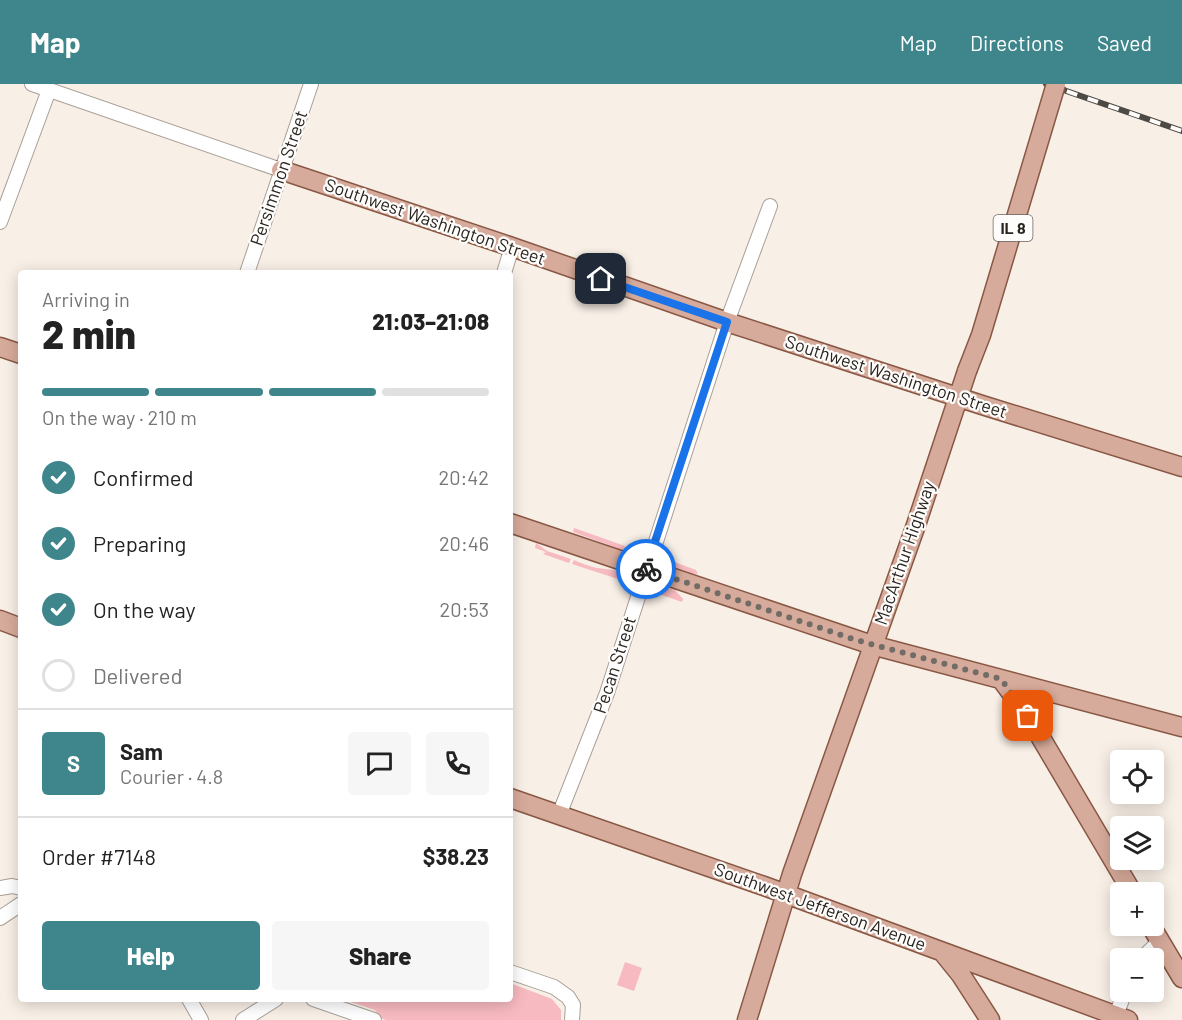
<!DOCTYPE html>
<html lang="en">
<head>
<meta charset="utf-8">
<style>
  body { margin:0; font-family:Barlow,sans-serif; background:#f6f6f6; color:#222; height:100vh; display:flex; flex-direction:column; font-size:22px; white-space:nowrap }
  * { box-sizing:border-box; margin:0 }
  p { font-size:20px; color:#767676 }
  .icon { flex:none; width:33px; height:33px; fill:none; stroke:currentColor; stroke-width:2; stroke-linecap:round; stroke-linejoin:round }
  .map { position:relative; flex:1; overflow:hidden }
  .drawer { position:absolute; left:18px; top:186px; width:495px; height:732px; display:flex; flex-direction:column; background:#fff; border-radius:6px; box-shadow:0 3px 15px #0003 }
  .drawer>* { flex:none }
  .tools { position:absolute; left:1110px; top:666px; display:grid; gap:12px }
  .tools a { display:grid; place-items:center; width:54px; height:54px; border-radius:6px; background:#fff; box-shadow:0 3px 15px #0003; font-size:30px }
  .pin { position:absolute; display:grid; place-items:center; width:51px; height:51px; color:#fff; margin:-26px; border-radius:12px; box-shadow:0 3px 9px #0006 }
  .courier { position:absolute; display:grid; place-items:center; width:60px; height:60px; margin:-30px; border:4px solid #1a73e8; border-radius:50%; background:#fff; color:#222; box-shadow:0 2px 8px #0007 }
  .summary em { font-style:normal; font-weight:800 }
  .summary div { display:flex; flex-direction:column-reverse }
  .summary { display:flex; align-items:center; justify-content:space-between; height:102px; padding:0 24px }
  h1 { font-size:39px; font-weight:800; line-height:45px }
  .bar { display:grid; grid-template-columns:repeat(4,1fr); gap:9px 6px; align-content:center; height:72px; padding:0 24px }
  .bar i { height:8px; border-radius:4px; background:#e0e0e0 }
  .bar .current { background:#3e868c }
  .bar p { grid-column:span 4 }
  .line { display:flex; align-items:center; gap:15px; padding:0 24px; border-top:2px solid #e0e0e0 }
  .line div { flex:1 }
  .round { display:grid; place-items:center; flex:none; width:63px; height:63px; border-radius:6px; background:#f6f6f6 }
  ol { padding:0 24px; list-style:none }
  li { display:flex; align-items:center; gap:18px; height:66px }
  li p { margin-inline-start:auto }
  li .icon { padding:6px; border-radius:50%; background:#3e868c; color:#fff; stroke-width:4 }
  li:last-child { color:#767676 }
  li i { width:33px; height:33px; border:3px solid #e0e0e0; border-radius:50% }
  .action { display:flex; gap:12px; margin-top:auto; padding:12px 24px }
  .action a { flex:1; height:69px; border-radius:6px; background:#3e868c; color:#fff; font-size:24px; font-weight:800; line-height:69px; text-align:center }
  .action a+a { background:#f6f6f6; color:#222 }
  header { display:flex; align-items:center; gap:36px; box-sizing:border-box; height:84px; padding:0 30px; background:#3e868c; color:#fff }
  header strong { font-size:28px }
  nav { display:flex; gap:33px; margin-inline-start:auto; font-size:21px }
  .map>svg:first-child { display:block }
</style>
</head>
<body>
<header>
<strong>Map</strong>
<nav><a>Map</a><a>Directions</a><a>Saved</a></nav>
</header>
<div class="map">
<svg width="1182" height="936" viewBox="0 0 1182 936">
  <rect width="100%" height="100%" fill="#f8efe6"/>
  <path fill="#f7bac0" d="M 574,444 L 625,462 L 622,469 L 606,460 L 573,448 Z
    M 536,459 L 547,467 L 571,475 L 569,479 L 543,470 L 546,468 L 535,464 Z
    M 666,475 L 696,486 L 698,490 L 685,489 L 664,483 Z
    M 574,476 C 581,479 590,483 598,484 C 608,486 617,484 626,491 L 624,497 L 572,480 Z
    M 658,502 L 675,506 L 683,515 L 682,518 L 656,509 Z
    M 625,878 L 642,884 L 634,907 L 617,901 Z
    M 510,899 L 552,915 L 561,926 L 561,936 L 386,936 L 381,934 L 375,926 L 342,915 L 510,915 Z"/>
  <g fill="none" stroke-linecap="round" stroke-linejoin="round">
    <g stroke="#a89f97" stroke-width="16">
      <path id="minor" d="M 32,0 L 281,86
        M 0,138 L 49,6
        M 247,189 L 311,0
        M 504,189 L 512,163
        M 559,731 L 607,609 L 727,238 L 770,122
        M 0,804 L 12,802 L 21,804
        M 0,834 L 21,820
        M 1142,874 L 1160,857
        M 510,888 L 554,903 L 568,913 L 573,921 L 572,936
        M 189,915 L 201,936
        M 313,915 L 374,936
        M 243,936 L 276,915
        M 1114,936 L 1125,908"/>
    </g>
    <g stroke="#895845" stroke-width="21">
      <path id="major" d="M 281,86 L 512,163 L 727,238 L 982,321 L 1182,383
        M 0,263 L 21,270
        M 510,439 L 872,561 L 1182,643
        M 0,536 L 21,544
        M 1001,595 L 1028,632 L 1132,808
        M 510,714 L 764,802 L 1128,936
        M 1151,842 L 1182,894
        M 944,870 L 961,891 L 990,936
        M 747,936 L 792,790 L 916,441 L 967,287"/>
    </g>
    <use href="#minor" stroke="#fff" stroke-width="14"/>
    <use href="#major" stroke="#d7ab9b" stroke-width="18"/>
    <g stroke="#4d4944" stroke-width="6">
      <path id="rail" d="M 1046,0 L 1182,47"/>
    </g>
    <use href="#rail" stroke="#fffdfb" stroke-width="4" stroke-dasharray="11" stroke-linecap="butt"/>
    <g stroke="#895845" stroke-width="21" stroke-linecap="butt">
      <path id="major-bridge" d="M 967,287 L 981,251 L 1056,0"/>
    </g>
    <use href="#major-bridge" stroke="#d7ab9b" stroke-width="18"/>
  </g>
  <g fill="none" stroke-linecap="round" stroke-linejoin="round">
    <path stroke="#716c66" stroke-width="6" stroke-dasharray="0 10.8" d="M 646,485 L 856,556 L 1001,595 L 1028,632"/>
    <path stroke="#1a73e8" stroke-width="8" d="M 601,195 L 727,238 L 646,485"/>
  </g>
  <g text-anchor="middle" stroke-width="4.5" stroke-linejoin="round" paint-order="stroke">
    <rect fill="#fffdfb" stroke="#686662" stroke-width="1.5" x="993.5" y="131" width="39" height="26" rx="4.5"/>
    <g font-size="16" font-weight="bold" fill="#282521">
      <text x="1013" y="150">IL 8</text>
    </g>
    <g font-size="18" fill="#282521" stroke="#fffdfb">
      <text transform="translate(279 94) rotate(-71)" y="6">Persimmon Street</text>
      <text transform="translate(435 138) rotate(19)" y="6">Southwest Washington Street</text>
      <text transform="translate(896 293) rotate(18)" y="6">Southwest Washington Street</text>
      <text transform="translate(905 469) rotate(-71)" y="6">MacArthur Highway</text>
      <text transform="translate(615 581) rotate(-72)" y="6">Pecan Street</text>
      <text transform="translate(820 823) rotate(20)" y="6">Southwest Jefferson Avenue</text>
    </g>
  </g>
</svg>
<div class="tools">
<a><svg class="icon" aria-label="locate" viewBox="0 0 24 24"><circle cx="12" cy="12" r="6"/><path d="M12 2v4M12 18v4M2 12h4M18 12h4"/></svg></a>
<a><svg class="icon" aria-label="layers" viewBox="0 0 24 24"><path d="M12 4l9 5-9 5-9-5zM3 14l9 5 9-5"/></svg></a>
<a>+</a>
<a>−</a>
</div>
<div class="pin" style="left:1028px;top:632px;background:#ea580c"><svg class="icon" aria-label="bag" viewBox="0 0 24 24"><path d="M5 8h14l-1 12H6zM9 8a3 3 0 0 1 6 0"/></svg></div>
<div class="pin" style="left:601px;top:195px;background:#1f2937"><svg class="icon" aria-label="home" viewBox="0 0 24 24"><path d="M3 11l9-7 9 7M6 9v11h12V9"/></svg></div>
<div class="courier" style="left:646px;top:485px"><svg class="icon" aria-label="bike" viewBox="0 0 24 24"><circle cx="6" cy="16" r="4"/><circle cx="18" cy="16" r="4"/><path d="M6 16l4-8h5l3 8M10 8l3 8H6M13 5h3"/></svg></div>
<section class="drawer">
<div class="summary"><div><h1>2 min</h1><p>Arriving in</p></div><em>21:03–21:08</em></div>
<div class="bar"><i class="current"></i><i class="current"></i><i class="current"></i><i></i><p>On the way · 210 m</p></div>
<ol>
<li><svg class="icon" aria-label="check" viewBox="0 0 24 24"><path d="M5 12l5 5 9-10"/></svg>Confirmed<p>20:42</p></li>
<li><svg class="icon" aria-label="check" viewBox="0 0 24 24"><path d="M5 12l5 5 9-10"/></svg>Preparing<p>20:46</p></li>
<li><svg class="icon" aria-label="check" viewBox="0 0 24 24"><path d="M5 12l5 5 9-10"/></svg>On the way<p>20:53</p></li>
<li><i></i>Delivered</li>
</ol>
<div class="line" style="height:108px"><b class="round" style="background:#3e868c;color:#fff">S</b><div><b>Sam</b><p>Courier · 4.8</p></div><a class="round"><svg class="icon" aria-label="chat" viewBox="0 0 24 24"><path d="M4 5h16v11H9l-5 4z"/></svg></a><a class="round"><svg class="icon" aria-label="phone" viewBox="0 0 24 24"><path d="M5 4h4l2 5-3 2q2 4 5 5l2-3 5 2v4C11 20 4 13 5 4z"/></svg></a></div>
<div class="line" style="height:78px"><div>Order #7148</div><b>$38.23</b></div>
<div class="action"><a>Help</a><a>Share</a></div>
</section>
</div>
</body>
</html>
